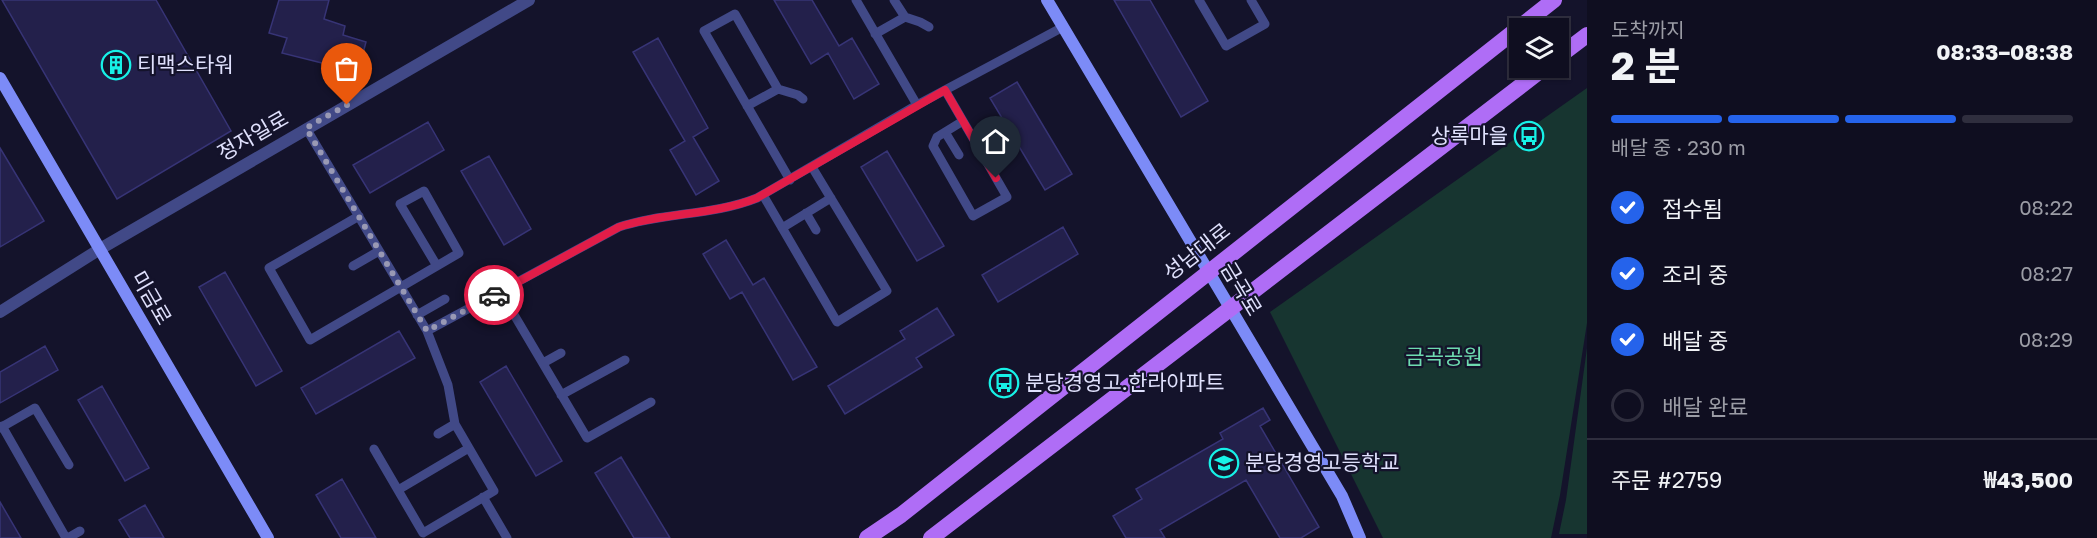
<!DOCTYPE html>
<html lang="ko">
<head>
<meta charset="utf-8">
<style>
  body { margin:0; font-family:"Golos Text","Noto Sans KR",sans-serif; background:#1d1c2d; color:#f1f3f6; height:100vh; display:flex; flex-direction:column; font-size:22px; white-space:nowrap }
  * { box-sizing:border-box; margin:0 }
  p { font-size:20px; color:#9b9ca5 }
  .icon { flex:none; width:33px; height:33px; fill:none; stroke:currentColor; stroke-width:2; stroke-linecap:round; stroke-linejoin:round }
  .map { position:relative; flex:1; overflow:hidden }
  .panel { display:flex; flex-direction:column; background:#0f0e20; width:510px }
  .panel>* { flex:none }
  .buttons { position:absolute; left:1509px; top:18px; display:grid; gap:12px }
  .buttons a { display:grid; place-items:center; width:60px; height:60px; border-radius:0px; background:#0f0e20; box-shadow:0 2px 4px #0004,0 0 0 2px #2f2e3e; font-size:30px }
  .pin { position:absolute; display:grid; place-items:center; width:51px; height:51px; color:#fff; margin:-62px -26px; border-radius:50% 50% 50% 0; rotate:-45deg; box-shadow:0 0 6px #0007 }
  .pin .icon { rotate:45deg }
  .courier { position:absolute; display:grid; place-items:center; width:60px; height:60px; margin:-30px; border:4px solid #e11d48; border-radius:50%; background:#fff; color:#222; box-shadow:0 2px 8px #0007 }
  .head em { font-style:normal; font-weight:700 }
  .head div { display:flex; flex-direction:column-reverse }
  .head { display:flex; align-items:center; justify-content:space-between; height:102px; padding:0 24px }
  h1 { font-size:39px; font-weight:700; line-height:45px }
  .bar { display:grid; grid-template-columns:repeat(4,1fr); gap:9px 6px; align-content:center; height:72px; padding:0 24px }
  .bar i { height:8px; border-radius:4px; background:#2f2e3e }
  .bar .current { background:#2563eb }
  .bar p { grid-column:span 4 }
  .line { display:flex; align-items:center; gap:15px; padding:0 24px; border-top:2px solid #2f2e3e }
  .line div { flex:1 }
  ol { padding:0 24px; list-style:none }
  li { display:flex; align-items:center; gap:18px; height:66px }
  li p { margin-inline-start:auto }
  li .icon { padding:6px; border-radius:50%; background:#2563eb; color:#fff; stroke-width:4 }
  li:last-child { color:#9b9ca5 }
  li i { width:33px; height:33px; border:3px solid #2f2e3e; border-radius:50% }
  main { display:flex; flex:1; min-height:0 }
  .map>svg:first-child { display:block }
</style>
</head>
<body>
<main>
<div class="map">
<svg width="1587" height="538" viewBox="0 0 1587 538">
  <rect width="100%" height="100%" fill="#14132b"/>
  <path fill="#173530" d="M 1587,88 L 1587,323 L 1560,495 L 1551,538 L 1383,538 L 1270,312 Z
    M 1587,348 L 1587,534 L 1559,534 L 1566,500 Z"/>
  <path fill="#23204b" stroke="#373476" stroke-width="1.5" d="M 2,0 L 156,0 L 231,131 L 117,199 Z
    M 279,0 L 329,0 L 324,19 L 345,26 L 343,35 L 366,42 L 358,72 L 282,53 L 287,38 L 269,33 Z
    M 774,0 L 812,0 L 839,46 L 852,38 L 879,84 L 854,99 L 828,53 L 811,64 Z
    M 1114,0 L 1150,0 L 1208,101 L 1181,117 Z
    M 658,38 L 708,128 L 693,137 L 719,181 L 696,195 L 670,150 L 685,141 L 633,52 Z
    M 1017,82 L 1072,174 L 1045,190 L 990,98 Z
    M 428,122 L 444,150 L 370,193 L 353,165 Z
    M 0,148 L 44,221 L 0,247 Z
    M 887,151 L 944,246 L 917,261 L 861,167 Z
    M 489,156 L 531,229 L 504,245 L 461,171 Z
    M 1063,227 L 1078,254 L 998,302 L 982,275 Z
    M 726,240 L 753,285 L 764,278 L 817,367 L 793,380 L 742,292 L 730,299 L 703,254 Z
    M 225,272 L 282,371 L 256,386 L 199,287 Z
    M 937,308 L 954,335 L 916,358 L 922,367 L 845,414 L 828,386 L 905,339 L 900,331 Z
    M 399,331 L 415,358 L 316,414 L 301,388 Z
    M 45,346 L 58,370 L 0,403 L 0,372 Z
    M 506,366 L 562,461 L 536,476 L 480,382 Z
    M 102,386 L 149,468 L 125,481 L 78,400 Z
    M 1263,408 L 1270,420 L 1260,426 L 1319,527 L 1301,538 L 1280,538 L 1246,480 L 1160,530 L 1165,538 L 1126,538 L 1113,516 L 1142,499 L 1136,489 L 1223,439 L 1220,433 Z
    M 621,457 L 670,538 L 634,538 L 595,473 Z
    M 342,479 L 376,538 L 341,538 L 316,495 Z
    M 0,502 L 21,538 L 0,538 Z
    M 145,505 L 164,538 L 130,538 L 119,520 Z"/>
  <g fill="none" stroke-linecap="round" stroke-linejoin="round">
    <path stroke="#414987" stroke-width="9" d="M 856,0 L 917,105
      M 1199,0 L 1226,46 L 1265,24 L 1251,0
      M 905,17 L 920,22 L 929,27
      M 875,34 L 905,17 L 894,0
      M 778,89 L 798,95 L 803,99
      M 945,90 L 1007,197 L 973,216 L 933,146 L 937,137 L 963,121
      M 747,106 L 778,89 L 735,14 L 704,31 L 790,180
      M 306,128 L 427,331 L 619,227 C 664,212 712,216 757,198 L 917,105 L 1063,27
      M 945,132 L 959,155
      M 763,195 L 837,322 L 887,291 L 812,167
      M 806,213 L 816,230
      M 359,216 L 269,268 L 310,340 C 360,311 410,282 459,253 L 424,191 L 400,204 L 437,266
      M 782,228 L 831,198
      M 353,266 L 379,251
      M 500,291 L 587,438 L 651,402
      M 417,315 L 445,299
      M 543,363 L 561,353
      M 561,395 L 625,360
      M 2,426 L 66,538
      M 0,428 L 35,408 L 69,465
      M 438,434 L 455,424
      M 374,449 L 423,533 L 494,491 L 455,424 L 448,385 L 427,331
      M 398,490 L 469,448
      M 483,497 L 507,538
      M 68,538 L 80,531"/>
    <path stroke="#414987" stroke-width="12" d="M 0,312 L 100,249 L 529,0"/>
    <path stroke="#7c8bf7" stroke-width="12" d="M 1047,0 L 1342,496 L 1360,538
      M 0,78 L 268,538"/>
    <path stroke="#af6df6" stroke-width="16" d="M 1558,57 L 1587,35
      M 867,538 L 901,515 L 1554,0
      M 931,538 L 1544,68"/>
  </g>
  <g fill="none" stroke-linecap="round" stroke-linejoin="round">
    <path stroke="#9999b4" stroke-width="6" stroke-dasharray="0 10.8" d="M 347,105 L 306,128 L 427,331 L 494,295"/>
    <path stroke="#e11d48" stroke-width="8" d="M 494,295 L 619,227 C 664,212 712,216 757,198 L 945,90 L 996,178"/>
  </g>
  <defs>
    <g id="building-ring" transform="scale(1.5)"><circle r="9.5" fill="#14132b" stroke="#17f1e7" stroke-width="1.5"/><path d="M-4-6H4V6H1V3H-1V6H-4ZM-2.5-4.3h1.7v1.8h-1.7ZM.8-4.3h1.7v1.8H.8ZM-2.5-1h1.7V.8h-1.7ZM.8-1h1.7V.8H.8Z" fill="#17f1e7"/></g>
    <g id="bus-ring" transform="scale(1.5)"><circle r="9.5" fill="#14132b" stroke="#17f1e7" stroke-width="1.5"/><path d="M-5-6H5V4H4V6H2V4H-2V6H-4V4H-5ZM-3.5-4V0h7V-4ZM-3.5 1.2v1.5H-2V1.2ZM2 1.2v1.5H3.5V1.2Z" fill="#17f1e7"/></g>
    <g id="school-ring" transform="scale(1.5)"><circle r="9.5" fill="#14132b" stroke="#17f1e7" stroke-width="1.5"/><path d="M0-5L7-2L0 1L-7-2ZM-4 1L0 2.5L4 1V4Q0 6-4 4Z" fill="#17f1e7"/></g>
  </defs>
  <g fill-rule="evenodd">
    <use href="#building-ring" x="116" y="65"/>
    <use href="#bus-ring" x="1529" y="136"/>
    <use href="#bus-ring" x="1004" y="383"/>
    <use href="#school-ring" x="1224" y="463"/>
  </g>
  <g text-anchor="middle" stroke-width="4.5" stroke-linejoin="round" paint-order="stroke">
    <g font-size="21" fill="#e0e1fd" stroke="#14132b" text-anchor="start">
      <text x="137" y="72">티맥스타워</text>
      <text x="1508" y="143" text-anchor="end">상록마을</text>
      <text x="1025" y="390">분당경영고.한라아파트</text>
      <text x="1245" y="470">분당경영고등학교</text>
    </g>
    <g font-size="21" fill="#e0e1fd" stroke="#14132b">
      <text transform="translate(253 136) rotate(-30)" y="7">정자일로</text>
      <text transform="translate(1197 252) rotate(-38)" y="7">성남대로</text>
      <text transform="translate(1241 289) rotate(59)" y="7">금곡로</text>
      <text transform="translate(151 298) rotate(60)" y="7">미금로</text>
    </g>
    <g font-size="21" fill="#6edbb0" stroke="#14132b">
      <text x="1444" y="364">금곡공원</text>
    </g>
  </g>
</svg>
<div class="buttons">
<a><svg class="icon" aria-label="layers" viewBox="0 0 24 24"><path d="M12 4l9 5-9 5-9-5zM3 14l9 5 9-5"/></svg></a>
</div>
<div class="pin" style="left:347px;top:105px;background:#ea580c"><svg class="icon" aria-label="bag" viewBox="0 0 24 24"><path d="M5 8h14l-1 12H6zM9 8a3 3 0 0 1 6 0"/></svg></div>
<div class="pin" style="left:996px;top:178px;background:#1f2937"><svg class="icon" aria-label="home" viewBox="0 0 24 24"><path d="M3 11l9-7 9 7M6 9v11h12V9"/></svg></div>
<div class="courier" style="left:494px;top:295px"><svg class="icon" aria-label="car" viewBox="0 0 24 24"><path d="M5 17H2v-5l4-1 3-4h7l3 4 3 1v5h-3M9 17h6M6 11h13"/><circle cx="7" cy="17" r="2"/><circle cx="17" cy="17" r="2"/></svg></div>
</div>
<section class="panel">
<div class="head"><div><h1>2 분</h1><p>도착까지</p></div><em>08:33–08:38</em></div>
<div class="bar"><i class="current"></i><i class="current"></i><i class="current"></i><i></i><p>배달 중 · 230 m</p></div>
<ol>
<li><svg class="icon" aria-label="check" viewBox="0 0 24 24"><path d="M5 12l5 5 9-10"/></svg>접수됨<p>08:22</p></li>
<li><svg class="icon" aria-label="check" viewBox="0 0 24 24"><path d="M5 12l5 5 9-10"/></svg>조리 중<p>08:27</p></li>
<li><svg class="icon" aria-label="check" viewBox="0 0 24 24"><path d="M5 12l5 5 9-10"/></svg>배달 중<p>08:29</p></li>
<li><i></i>배달 완료</li>
</ol>
<div class="line" style="height:78px"><div>주문 #2759</div><b>₩43,500</b></div>
</section>
</main>
</body>
</html>
